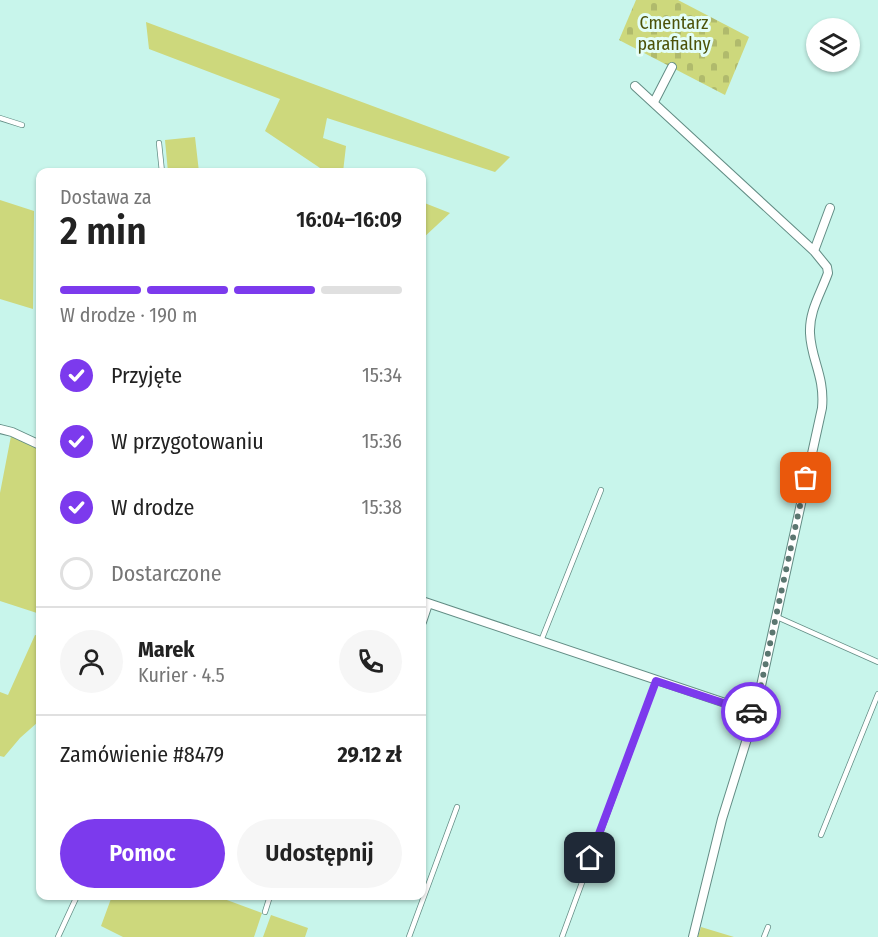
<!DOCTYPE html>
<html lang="pl">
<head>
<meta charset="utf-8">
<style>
  body { margin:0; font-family:"Fira Sans Condensed",sans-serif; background:#f6f6f6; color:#222; height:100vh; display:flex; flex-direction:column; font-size:22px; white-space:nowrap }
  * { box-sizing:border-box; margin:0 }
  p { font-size:20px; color:#767676 }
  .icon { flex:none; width:33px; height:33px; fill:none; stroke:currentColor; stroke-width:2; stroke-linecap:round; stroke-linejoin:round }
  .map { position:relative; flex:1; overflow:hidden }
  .drawer { position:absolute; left:36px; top:168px; width:390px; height:732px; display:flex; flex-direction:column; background:#fff; border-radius:12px; box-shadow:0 2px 4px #0004 }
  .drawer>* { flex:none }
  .fabs { position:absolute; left:806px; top:18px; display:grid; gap:12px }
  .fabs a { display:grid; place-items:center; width:54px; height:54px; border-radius:50%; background:#fff; box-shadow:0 2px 4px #0004; font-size:30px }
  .pin { position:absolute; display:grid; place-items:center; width:51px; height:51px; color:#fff; margin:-26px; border-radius:12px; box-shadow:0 3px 9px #0006 }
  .courier { position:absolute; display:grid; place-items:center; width:60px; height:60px; margin:-30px; border:4px solid #7c3aed; border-radius:50%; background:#fff; color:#222; box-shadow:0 2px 8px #0007 }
  .summary em { font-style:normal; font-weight:600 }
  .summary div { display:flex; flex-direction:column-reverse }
  .summary { display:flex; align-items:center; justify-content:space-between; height:102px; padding:0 24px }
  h1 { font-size:39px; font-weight:600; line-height:45px }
  .bar { display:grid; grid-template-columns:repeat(4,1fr); gap:9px 6px; align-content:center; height:72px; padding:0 24px }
  .bar i { height:8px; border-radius:4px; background:#e0e0e0 }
  .bar .selected { background:#7c3aed }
  .bar p { grid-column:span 4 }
  .line { display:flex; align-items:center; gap:15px; padding:0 24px; border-top:2px solid #e0e0e0 }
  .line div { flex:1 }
  .round { display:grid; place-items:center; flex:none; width:63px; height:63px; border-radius:32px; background:#f6f6f6 }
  ol { padding:0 24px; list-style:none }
  li { display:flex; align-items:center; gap:18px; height:66px }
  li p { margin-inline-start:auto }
  li .icon { padding:6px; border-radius:50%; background:#7c3aed; color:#fff; stroke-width:4 }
  li:last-child { color:#767676 }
  li i { width:33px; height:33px; border:3px solid #e0e0e0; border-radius:50% }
  .action { display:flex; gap:12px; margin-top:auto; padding:12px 24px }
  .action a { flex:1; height:69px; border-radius:36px; background:#7c3aed; color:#fff; font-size:24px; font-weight:600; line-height:69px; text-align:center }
  .action a+a { background:#f6f6f6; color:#222 }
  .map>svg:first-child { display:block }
</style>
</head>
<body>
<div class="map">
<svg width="878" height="937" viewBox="0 0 878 937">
  <defs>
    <pattern id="cemetery-stones" width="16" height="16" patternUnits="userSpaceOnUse" patternTransform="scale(1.5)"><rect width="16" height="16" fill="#cdd87c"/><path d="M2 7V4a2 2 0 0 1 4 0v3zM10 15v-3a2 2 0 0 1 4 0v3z" fill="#b0ba6c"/></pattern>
  </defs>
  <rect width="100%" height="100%" fill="#c8f5eb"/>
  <path fill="#cdd87c" d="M 146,22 L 510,157 L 495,172 L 327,118 L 323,138 L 346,146 L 343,172 L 326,172 L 265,131 L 280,99 L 149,49 Z
    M 195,137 L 199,172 L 168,172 L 165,140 Z
    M 0,200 L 34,211 L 33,309 L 0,299 Z
    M 422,202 L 450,213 L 422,239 Z
    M 11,436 L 40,449 L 40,614 L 0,601 L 0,493 Z
    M 35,635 L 40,636 L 40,723 L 38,722 L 20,738 L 4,757 L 0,756 L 0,692 L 8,695 Z
    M 112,896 L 216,896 L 262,913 L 254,937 L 123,937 L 101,926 Z
    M 271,915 L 308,928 L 305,937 L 263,937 Z
    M 701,927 L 734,937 L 735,937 L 698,937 Z"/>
  <path fill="url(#cemetery-stones)" d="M 636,0 L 678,0 L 749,37 L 725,95 L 619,40 Z"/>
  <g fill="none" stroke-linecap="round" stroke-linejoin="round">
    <g stroke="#638d85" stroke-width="6">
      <path id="service" d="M 0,118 L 22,125
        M 159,143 L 162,172
        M 777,617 L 878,662
        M 541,641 L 601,490
        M 821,835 L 878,694
        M 265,912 L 270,896
        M 58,937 L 77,896
        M 409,937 L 457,807
        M 562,937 L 656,681
        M 764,937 L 768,927"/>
    </g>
    <g stroke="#638d85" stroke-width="10">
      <path id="minor" d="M 635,86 L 814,251 L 827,267 L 828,273 C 821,293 809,311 810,333 C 811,360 825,376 822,408 L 755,713 L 722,819 L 693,937
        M 654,102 L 672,67
        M 814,251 L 830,208
        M 0,429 L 12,432 L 40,445
        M 422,601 L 755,713
        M 422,622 L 428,604"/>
    </g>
    <use href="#service" stroke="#fff" stroke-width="4.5"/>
    <use href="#minor" stroke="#fff" stroke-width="8"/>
  </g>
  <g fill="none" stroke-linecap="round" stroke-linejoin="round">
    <path stroke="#5b7670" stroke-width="6" stroke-dasharray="0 10.8" d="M 751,712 L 755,713 L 806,478"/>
    <path stroke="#7c3aed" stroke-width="8" d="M 590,858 L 656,681 L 751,712"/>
  </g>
  <g text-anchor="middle" stroke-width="6" stroke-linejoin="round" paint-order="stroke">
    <g font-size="18" fill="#4c5208" stroke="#e3fef8">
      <text x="674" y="29">Cmentarz<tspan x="674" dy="21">parafialny</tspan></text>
    </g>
  </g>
</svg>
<div class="fabs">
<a><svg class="icon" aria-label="layers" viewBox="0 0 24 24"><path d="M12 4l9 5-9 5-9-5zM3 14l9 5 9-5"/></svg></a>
</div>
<div class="pin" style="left:806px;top:478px;background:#ea580c"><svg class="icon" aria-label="bag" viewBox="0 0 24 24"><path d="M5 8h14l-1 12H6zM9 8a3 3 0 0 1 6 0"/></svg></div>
<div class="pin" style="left:590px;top:858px;background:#1f2937"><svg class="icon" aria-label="home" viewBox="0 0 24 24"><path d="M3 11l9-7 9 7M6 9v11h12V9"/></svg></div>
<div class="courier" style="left:751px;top:712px"><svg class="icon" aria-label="car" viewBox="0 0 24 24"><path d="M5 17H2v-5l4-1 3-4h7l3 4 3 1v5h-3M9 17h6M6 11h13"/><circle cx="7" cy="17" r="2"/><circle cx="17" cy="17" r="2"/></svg></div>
<section class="drawer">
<div class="summary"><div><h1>2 min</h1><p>Dostawa za</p></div><em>16:04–16:09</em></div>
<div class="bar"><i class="selected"></i><i class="selected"></i><i class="selected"></i><i></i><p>W drodze · 190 m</p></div>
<ol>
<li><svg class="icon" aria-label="check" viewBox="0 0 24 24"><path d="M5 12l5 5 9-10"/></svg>Przyjęte<p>15:34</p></li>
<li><svg class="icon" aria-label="check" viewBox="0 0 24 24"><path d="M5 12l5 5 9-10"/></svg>W przygotowaniu<p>15:36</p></li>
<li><svg class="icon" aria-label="check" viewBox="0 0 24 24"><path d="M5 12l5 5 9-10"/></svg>W drodze<p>15:38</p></li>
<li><i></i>Dostarczone</li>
</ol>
<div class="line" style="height:108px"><a class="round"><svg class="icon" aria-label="person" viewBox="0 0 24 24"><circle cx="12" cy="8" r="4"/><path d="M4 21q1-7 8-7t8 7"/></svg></a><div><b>Marek</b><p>Kurier · 4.5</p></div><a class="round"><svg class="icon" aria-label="phone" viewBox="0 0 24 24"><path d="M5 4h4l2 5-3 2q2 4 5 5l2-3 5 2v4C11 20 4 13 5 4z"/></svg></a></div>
<div class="line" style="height:78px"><div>Zamówienie #8479</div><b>29.12 zł</b></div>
<div class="action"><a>Pomoc</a><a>Udostępnij</a></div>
</section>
</div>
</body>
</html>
